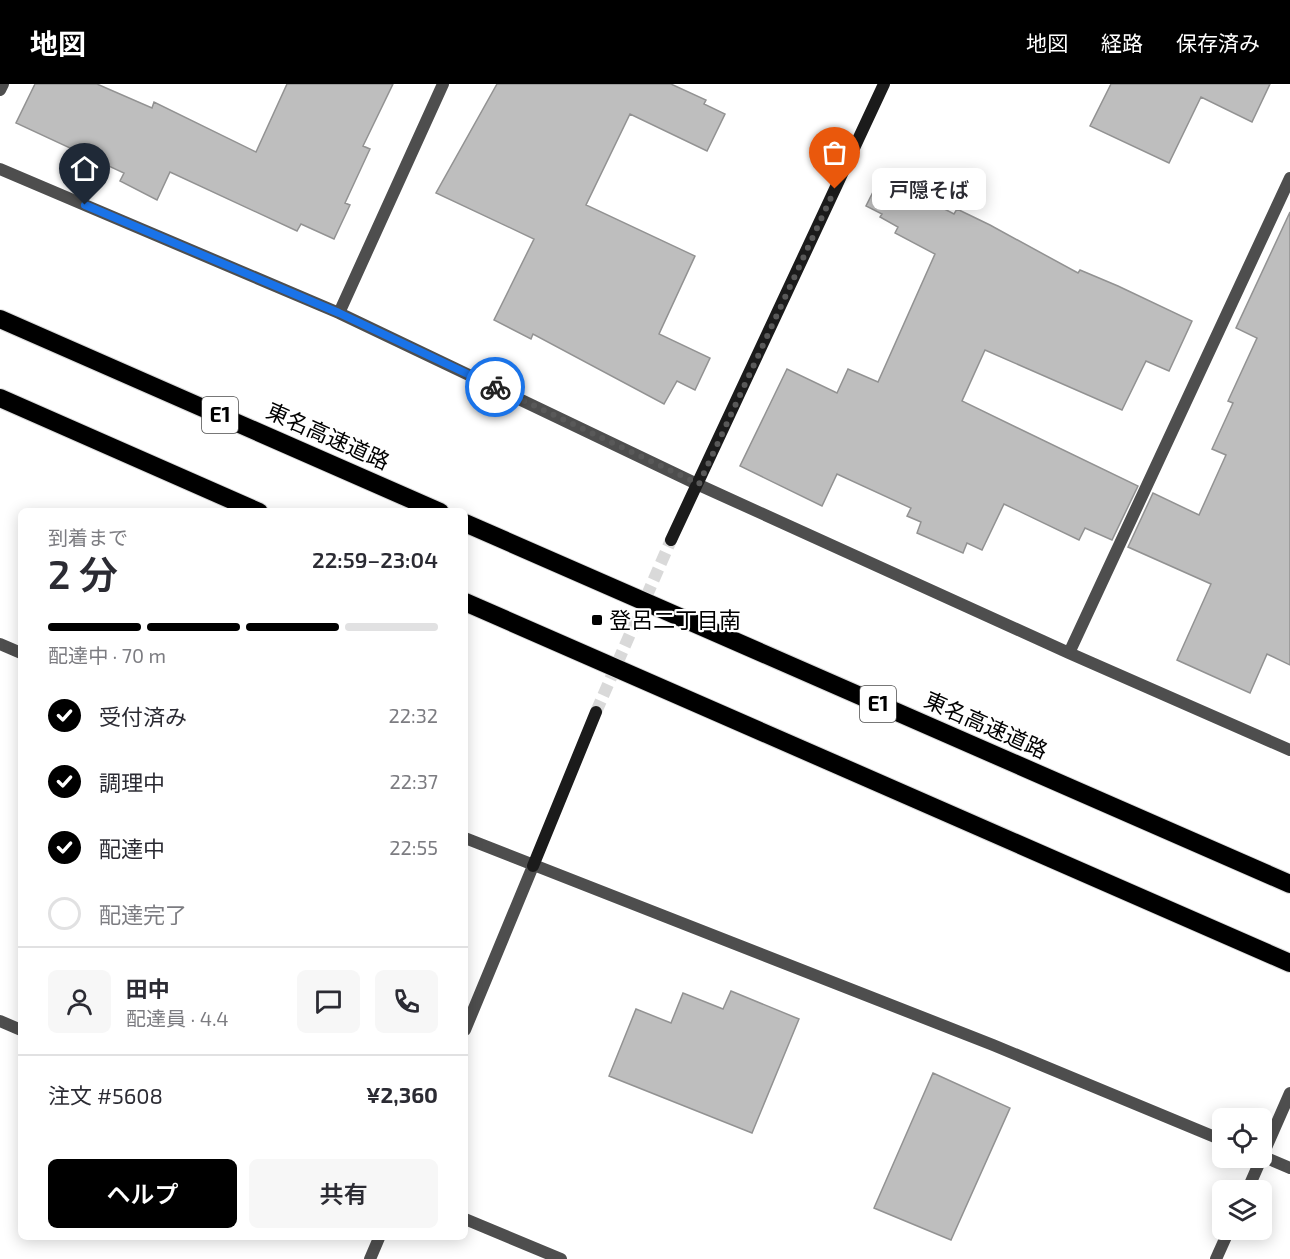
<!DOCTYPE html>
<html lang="ja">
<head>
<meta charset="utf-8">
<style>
  body { margin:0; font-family:"Exo 2","Noto Sans JP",sans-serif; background:#f7f7f7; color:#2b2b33; height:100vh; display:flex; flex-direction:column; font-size:22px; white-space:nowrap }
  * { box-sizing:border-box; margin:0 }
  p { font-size:20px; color:#7c7c81 }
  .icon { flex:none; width:33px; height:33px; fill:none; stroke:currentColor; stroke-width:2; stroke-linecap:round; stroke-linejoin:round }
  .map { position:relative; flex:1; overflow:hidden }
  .details { position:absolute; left:18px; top:424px; width:450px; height:732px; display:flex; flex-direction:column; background:#fff; border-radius:9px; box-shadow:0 3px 15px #0003 }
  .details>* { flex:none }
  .tools { position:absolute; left:1212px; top:1024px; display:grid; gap:12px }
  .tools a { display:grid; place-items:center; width:60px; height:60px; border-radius:9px; background:#fff; box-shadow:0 3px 15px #0003; font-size:30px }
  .pin { position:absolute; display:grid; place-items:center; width:51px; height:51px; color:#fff; margin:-62px -26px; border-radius:50% 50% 50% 0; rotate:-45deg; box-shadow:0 0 6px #0007 }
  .pin .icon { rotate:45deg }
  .courier { position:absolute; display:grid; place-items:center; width:60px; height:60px; margin:-30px; border:4px solid #1a73e8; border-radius:50%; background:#fff; color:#222; box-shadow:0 2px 8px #0007 }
  .bubble { position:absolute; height:42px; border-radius:9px; background:#fff; box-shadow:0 3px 15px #0003; font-size:20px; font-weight:600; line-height:42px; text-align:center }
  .headline em { font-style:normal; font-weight:600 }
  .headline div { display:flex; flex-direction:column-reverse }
  .headline { display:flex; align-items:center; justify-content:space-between; height:102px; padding:0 30px }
  h1 { font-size:39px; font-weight:600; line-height:45px }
  .bar { display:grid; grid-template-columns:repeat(4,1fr); gap:9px 6px; align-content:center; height:72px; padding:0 30px }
  .bar i { height:8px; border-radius:4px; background:#e1e1e2 }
  .bar .on { background:#000 }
  .bar p { grid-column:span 4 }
  .line { display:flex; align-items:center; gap:15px; padding:0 30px; border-top:2px solid #e1e1e2 }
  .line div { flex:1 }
  .round { display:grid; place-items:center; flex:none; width:63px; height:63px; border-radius:9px; background:#f7f7f7 }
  ol { padding:0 30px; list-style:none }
  li { display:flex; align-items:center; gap:18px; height:66px }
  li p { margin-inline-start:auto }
  li .icon { padding:6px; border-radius:50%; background:#000; color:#fff; stroke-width:4 }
  li:last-child { color:#7c7c81 }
  li i { width:33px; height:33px; border:3px solid #e1e1e2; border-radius:50% }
  .primary-button { display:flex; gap:12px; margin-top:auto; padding:12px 30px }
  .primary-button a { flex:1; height:69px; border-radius:9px; background:#000; color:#fff; font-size:24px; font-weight:600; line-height:69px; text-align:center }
  .primary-button a+a { background:#f7f7f7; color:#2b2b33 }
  header { display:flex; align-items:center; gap:36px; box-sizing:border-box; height:84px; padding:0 30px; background:#000; color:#fff }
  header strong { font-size:28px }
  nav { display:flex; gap:33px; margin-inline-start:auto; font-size:21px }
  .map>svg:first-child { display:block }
</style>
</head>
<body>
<header>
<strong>地図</strong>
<nav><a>地図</a><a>経路</a><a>保存済み</a></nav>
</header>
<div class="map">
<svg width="1290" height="1175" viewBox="0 0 1290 1175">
  <rect width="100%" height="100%" fill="#fff"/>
  <path fill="#bebebe" stroke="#929292" stroke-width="1.5" d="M 35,0 L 97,0 L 152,24 L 154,18 L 256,68 L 287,0 L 393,0 L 363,62 L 370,65 L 345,119 L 350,121 L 334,155 L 301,140 L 297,147 L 170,88 L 157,116 L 120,97 L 124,89 L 16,39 Z
    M 497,0 L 671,0 L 706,16 L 704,20 L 725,30 L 707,67 L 630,30 L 586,121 L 695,172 L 659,250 L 710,274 L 695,306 L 677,297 L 664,320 L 533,250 L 531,255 L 494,236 L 534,155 L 436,109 Z
    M 1111,0 L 1270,0 L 1252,38 L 1201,13 L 1169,79 L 1090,42 Z
    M 881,92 L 954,130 L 957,125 L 990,141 L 1078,189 L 1080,186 L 1118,202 L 1192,237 L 1169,287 L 1146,277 L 1122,326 L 985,266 L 962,317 L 1138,402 L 1112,456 L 1085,444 L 1079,456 L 1004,420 L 982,466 L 967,459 L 963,469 L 917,449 L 921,438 L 907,432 L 911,424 L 837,390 L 822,422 L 740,382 L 787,285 L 837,309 L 848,285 L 878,298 L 935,170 L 895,149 L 898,143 L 880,133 L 882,130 L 866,122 Z
    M 1290,128 L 1290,581 L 1267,570 L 1250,609 L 1177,576 L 1211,500 L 1128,463 L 1153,409 L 1199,431 L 1226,371 L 1212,365 L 1233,319 L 1228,317 L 1257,254 L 1236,244 Z
    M 731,907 L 799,935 L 752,1049 L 609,992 L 636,925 L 671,939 L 683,909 L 723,925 Z
    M 933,989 L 1010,1024 L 951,1156 L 874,1124 Z"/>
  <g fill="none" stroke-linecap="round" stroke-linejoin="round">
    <path stroke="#d9d9d9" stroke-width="12" stroke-dasharray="12 6" stroke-linecap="butt" d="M 596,628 L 671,456"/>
    <g stroke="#dbdbdb" stroke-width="20">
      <path id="highway" d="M 0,235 L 440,428
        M 0,314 L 259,428
        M 465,439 L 1290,800
        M 465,518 L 1290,879"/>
    </g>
    <path stroke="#4e4e4e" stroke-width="12" d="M 0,6 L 3,0
      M 0,85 L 339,229 L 699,401 L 1069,569 L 1290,666
      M 339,229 L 443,0
      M 0,560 L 21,569
      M 1069,569 L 1290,94
      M 465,754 L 993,961 L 1222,1056
      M 0,937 L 21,946
      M 465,946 L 533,782
      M 1262,1072 L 1290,1084
      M 1247,1107 L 1290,1009
      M 465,1135 L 561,1175
      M 370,1175 L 379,1154
      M 1216,1175 L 1229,1146"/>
    <path stroke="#1b1b1b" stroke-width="12" d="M 671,456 L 884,0
      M 533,782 L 596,628"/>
    <use href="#highway" stroke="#000" stroke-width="18"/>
  </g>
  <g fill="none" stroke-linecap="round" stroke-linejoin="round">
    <path stroke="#595959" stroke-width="6" stroke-dasharray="0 10.8" d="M 495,303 L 699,400 L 835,105"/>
    <path stroke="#1a73e8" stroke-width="8" d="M 85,121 L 339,229 L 495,303"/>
  </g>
  <rect fill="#000" stroke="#fff" stroke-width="2" x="591" y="530" width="12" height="12" rx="3"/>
  <g text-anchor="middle" stroke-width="4.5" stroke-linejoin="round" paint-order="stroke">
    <g fill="#fff" stroke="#4c4c4c" stroke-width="1.5">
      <rect x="202" y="313" width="36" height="36" rx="4.5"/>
      <rect x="860" y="602" width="36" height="36" rx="4.5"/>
    </g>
    <g font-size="21" font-weight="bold" fill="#000">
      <text x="220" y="338">E1</text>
      <text x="878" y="627">E1</text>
    </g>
    <g font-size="22" fill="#000" stroke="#fff">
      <text transform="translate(328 352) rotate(24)" y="8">東名高速道路</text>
      <text transform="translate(986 641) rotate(24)" y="8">東名高速道路</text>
    </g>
    <g font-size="22" fill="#000" stroke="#fff" text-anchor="start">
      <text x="609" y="544">登呂二丁目南</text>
    </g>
  </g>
</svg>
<div class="tools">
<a><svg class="icon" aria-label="locate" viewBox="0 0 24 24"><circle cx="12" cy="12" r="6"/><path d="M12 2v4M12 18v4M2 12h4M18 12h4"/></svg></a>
<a><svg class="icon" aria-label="layers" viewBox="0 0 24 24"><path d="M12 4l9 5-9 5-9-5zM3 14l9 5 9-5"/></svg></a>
</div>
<div class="pin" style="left:835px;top:105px;background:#ea580c"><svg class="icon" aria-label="bag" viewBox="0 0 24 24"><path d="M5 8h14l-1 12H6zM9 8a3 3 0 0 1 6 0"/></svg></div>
<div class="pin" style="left:85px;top:121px;background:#1f2937"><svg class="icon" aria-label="home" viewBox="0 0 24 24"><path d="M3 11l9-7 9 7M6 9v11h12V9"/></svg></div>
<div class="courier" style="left:495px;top:303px"><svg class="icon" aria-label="bike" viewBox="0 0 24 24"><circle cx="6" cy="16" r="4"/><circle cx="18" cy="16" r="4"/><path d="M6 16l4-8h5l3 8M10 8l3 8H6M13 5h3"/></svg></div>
<div class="bubble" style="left:872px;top:84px;width:114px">戸隠そば</div>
<section class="details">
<div class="headline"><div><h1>2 分</h1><p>到着まで</p></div><em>22:59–23:04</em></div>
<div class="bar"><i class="on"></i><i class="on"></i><i class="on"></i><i></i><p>配達中 · 70 m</p></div>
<ol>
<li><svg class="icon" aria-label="check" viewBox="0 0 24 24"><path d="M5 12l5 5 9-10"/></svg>受付済み<p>22:32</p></li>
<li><svg class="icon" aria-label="check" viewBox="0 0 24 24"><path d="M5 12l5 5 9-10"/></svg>調理中<p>22:37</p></li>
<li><svg class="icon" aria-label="check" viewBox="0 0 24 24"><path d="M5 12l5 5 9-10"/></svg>配達中<p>22:55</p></li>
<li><i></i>配達完了</li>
</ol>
<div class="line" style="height:108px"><a class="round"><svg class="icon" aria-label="person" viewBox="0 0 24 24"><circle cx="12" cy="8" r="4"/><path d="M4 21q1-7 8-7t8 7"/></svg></a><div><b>田中</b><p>配達員 · 4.4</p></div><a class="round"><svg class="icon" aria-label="chat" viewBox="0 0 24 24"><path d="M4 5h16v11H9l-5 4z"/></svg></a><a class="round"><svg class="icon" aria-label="phone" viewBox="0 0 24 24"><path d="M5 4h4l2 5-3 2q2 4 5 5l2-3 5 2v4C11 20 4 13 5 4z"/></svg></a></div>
<div class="line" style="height:78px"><div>注文 #5608</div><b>¥2,360</b></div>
<div class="primary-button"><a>ヘルプ</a><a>共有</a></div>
</section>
</div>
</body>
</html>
